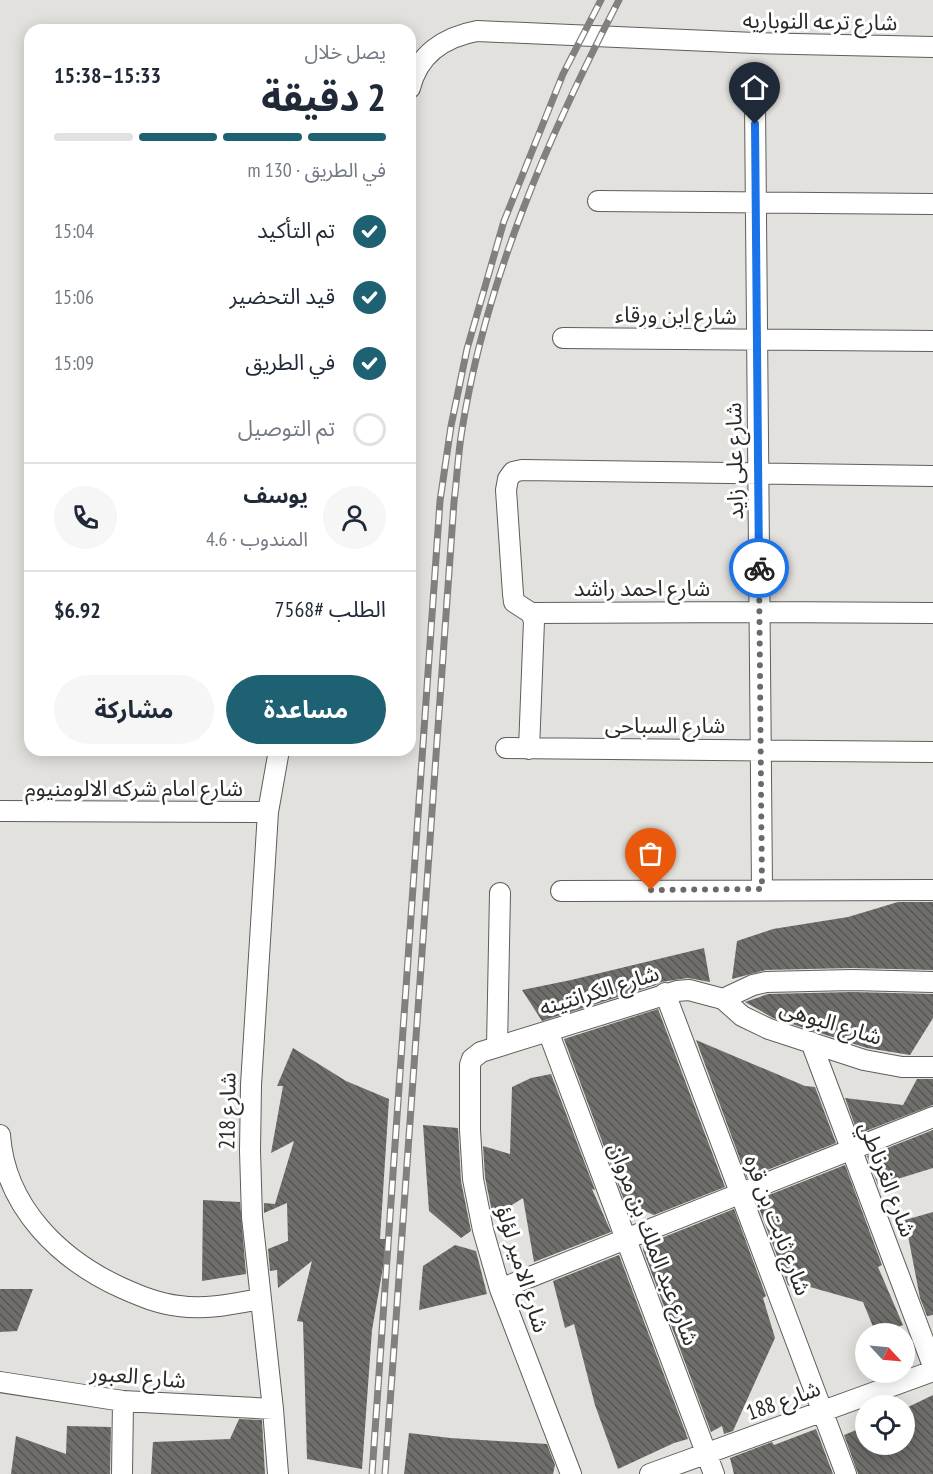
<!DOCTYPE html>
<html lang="ar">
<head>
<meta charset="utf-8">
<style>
  body { margin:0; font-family:"PT Sans Narrow","Noto Sans Arabic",sans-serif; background:#f6f6f7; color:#1f2937; direction:rtl; height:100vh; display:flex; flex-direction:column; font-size:22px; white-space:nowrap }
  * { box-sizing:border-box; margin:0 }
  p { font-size:20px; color:#747a83 }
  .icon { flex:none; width:33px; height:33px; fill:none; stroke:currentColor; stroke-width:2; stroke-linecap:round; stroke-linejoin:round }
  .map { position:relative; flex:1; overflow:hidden; direction:ltr }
  .sheet { position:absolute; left:24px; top:24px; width:392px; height:732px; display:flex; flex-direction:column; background:#fff; border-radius:18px; box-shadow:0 3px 15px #0003; direction:rtl }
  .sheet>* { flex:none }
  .needle { width:39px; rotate:116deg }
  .buttons { position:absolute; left:855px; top:1323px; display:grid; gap:12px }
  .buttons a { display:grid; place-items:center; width:60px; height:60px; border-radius:50%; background:#fff; box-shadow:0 3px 15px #0003; font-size:30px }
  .pin { position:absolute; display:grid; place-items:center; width:51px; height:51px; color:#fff; margin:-62px -26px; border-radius:50% 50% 50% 0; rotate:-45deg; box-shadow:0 0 6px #0007 }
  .pin .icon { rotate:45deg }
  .courier { position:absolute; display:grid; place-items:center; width:60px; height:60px; margin:-30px; border:4px solid #1a73e8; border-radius:50%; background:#fff; color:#222; box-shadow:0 2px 8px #0007 }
  .overview em { font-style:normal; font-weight:700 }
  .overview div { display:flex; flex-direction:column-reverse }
  .overview { display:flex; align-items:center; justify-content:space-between; height:102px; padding:0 30px }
  h1 { font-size:39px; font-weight:700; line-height:45px }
  .bar { display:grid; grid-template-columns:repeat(4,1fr); gap:9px 6px; align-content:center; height:72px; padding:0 30px }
  .bar i { height:8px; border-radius:4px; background:#e0e1e3 }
  .bar .on { background:#1d6173 }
  .bar p { grid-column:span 4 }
  .line { display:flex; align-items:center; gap:15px; padding:0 30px; border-top:2px solid #e0e1e3 }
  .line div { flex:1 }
  .round { display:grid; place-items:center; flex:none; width:63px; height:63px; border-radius:32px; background:#f6f6f7 }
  ol { padding:0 30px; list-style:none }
  li { display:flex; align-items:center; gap:18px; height:66px }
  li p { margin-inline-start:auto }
  li .icon { padding:6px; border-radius:50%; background:#1d6173; color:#fff; stroke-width:4 }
  li:last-child { color:#747a83 }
  li i { width:33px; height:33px; border:3px solid #e0e1e3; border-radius:50% }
  .cta { display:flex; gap:12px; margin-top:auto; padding:12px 30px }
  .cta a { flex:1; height:69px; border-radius:36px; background:#1d6173; color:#fff; font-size:24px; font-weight:700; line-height:69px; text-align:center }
  .cta a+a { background:#f6f6f7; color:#1f2937 }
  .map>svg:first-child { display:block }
</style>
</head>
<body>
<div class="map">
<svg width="933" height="1474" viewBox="0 0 933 1474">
  <defs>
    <pattern id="building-back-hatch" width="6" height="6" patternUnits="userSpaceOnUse" patternTransform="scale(1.5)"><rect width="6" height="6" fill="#6f6e6b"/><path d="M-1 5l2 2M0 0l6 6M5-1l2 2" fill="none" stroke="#565653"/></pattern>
  </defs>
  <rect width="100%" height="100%" fill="#e3e1de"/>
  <path fill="url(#building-back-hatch)" d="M 898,902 L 933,902 L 933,970 L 852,968 L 766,970 L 732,979 L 737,941 L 773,929 L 848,917 Z
    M 704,948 L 710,982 L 688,978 L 661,982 L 656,985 L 542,1021 L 522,990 L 571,980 Z
    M 852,992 L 933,994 L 933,1018 L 910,1055 L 867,1048 L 773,1018 L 745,1002 L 768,994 Z
    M 658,1009 L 725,1187 L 654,1215 L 625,1203 L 564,1039 Z
    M 696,1040 L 805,1086 L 815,1087 L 836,1143 L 747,1178 Z
    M 293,1048 L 346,1081 L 389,1099 L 380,1239 L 388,1239 L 372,1330 L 362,1469 L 307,1459 L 303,1322 L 297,1321 L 312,1261 L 278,1288 L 277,1270 L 270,1271 L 268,1249 L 288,1241 L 287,1203 L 264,1213 L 264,1203 L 275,1204 L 294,1141 L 271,1153 L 283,1086 L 277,1086 Z
    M 551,1074 L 595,1190 L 592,1189 L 611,1232 L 534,1262 L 523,1198 L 493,1217 L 485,1177 L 483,1146 L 510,1154 L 512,1087 L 531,1078 Z
    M 917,1079 L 933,1079 L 933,1105 L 858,1134 L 845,1098 L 903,1105 Z
    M 423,1125 L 458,1128 L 461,1181 L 471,1231 L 461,1238 L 429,1211 Z
    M 933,1130 L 933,1168 L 878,1185 L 867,1156 Z
    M 845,1165 L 882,1265 L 878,1267 L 903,1325 L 880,1334 L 876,1334 L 863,1302 L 803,1285 L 800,1290 L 788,1285 L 756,1200 Z
    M 203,1200 L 240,1202 L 246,1274 L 202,1281 Z
    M 734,1209 L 766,1296 L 763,1298 L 775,1338 L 733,1431 L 724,1434 L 722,1426 L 711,1432 L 643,1250 L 644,1245 Z
    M 933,1212 L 933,1315 L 927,1316 L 920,1298 L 905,1220 Z
    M 455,1245 L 476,1251 L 487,1294 L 419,1310 L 423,1266 Z
    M 619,1255 L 688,1439 L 674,1443 L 618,1469 L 595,1405 L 574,1324 L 565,1328 L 553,1281 Z
    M 0,1289 L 33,1289 L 17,1331 L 0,1332 Z
    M 933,1395 L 933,1474 L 858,1474 L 844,1435 L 866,1426 L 866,1444 L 904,1444 L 904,1409 Z
    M 239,1419 L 262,1420 L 265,1474 L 151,1474 L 153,1442 L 230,1439 Z
    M 67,1426 L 111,1427 L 110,1474 L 11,1474 L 16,1436 L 66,1454 Z
    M 816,1429 L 833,1474 L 734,1474 L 730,1458 L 772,1442 L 774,1445 Z
    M 409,1433 L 450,1438 L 547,1444 L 555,1465 L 553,1474 L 404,1474 Z"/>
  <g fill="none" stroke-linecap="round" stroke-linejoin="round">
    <g stroke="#5f5e5b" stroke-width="22">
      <path id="street" d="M 410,88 C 418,55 444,37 477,31 L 755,43 L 933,47
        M 755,104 L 762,889
        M 598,201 L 933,204
        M 563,338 L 933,341
        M 531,613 L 759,612 L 933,613
        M 506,748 L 933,752
        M 529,749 L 534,621 L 531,613 L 514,602 L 513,594 L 506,490 L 508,479 L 513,472 L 522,470 L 933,476
        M 0,811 L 268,812
        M 561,891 L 933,890
        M 665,993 L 846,1474
        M 723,999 L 742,1016 L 769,1029 L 864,1060 L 902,1067 L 933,1067
        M 548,1031 L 714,1474
        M 811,1042 L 933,1366
        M 497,1047 L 500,893
        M 0,1135 C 5,1207 60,1260 122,1288 C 140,1296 159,1304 179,1306 C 206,1310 233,1304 260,1299
        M 500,1289 L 933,1117
        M 0,1382 L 123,1401 L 273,1409
        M 122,1474 L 123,1401
        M 278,1474 L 273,1409 L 252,1217 L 250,1151 L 251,1085 L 268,812 L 279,750
        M 571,1474 L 500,1289 L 483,1230 L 473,1179 L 470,1130 L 470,1065 L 472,1059 L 481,1052 L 677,991 L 689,990 L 723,999 L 753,985 L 766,982 L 852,980 L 933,982
        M 650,1474 L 933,1371"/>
    </g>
    <use href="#street" stroke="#fff" stroke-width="20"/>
    <g stroke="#82807e" stroke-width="7">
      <path id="rail" d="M 372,1474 L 440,501 L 451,426 L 467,349 L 504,221 L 563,74 L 601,0
        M 385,1474 L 454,502 C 457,478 458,454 462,430 C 486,278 549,135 619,0"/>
    </g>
    <use href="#rail" stroke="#fff" stroke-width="4.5" stroke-dasharray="14" stroke-linecap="butt"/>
  </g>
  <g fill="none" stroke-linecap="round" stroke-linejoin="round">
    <path stroke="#6b6a68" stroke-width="6" stroke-dasharray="0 10.8" d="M 651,890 L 762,889 L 759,568"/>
    <path stroke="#1a73e8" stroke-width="8" d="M 755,124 L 759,568"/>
  </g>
  <g text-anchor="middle" stroke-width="6" stroke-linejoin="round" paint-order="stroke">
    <g font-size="22" fill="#2b2a29" stroke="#fff">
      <text transform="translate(820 21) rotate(1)" y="8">شارع ترعه النوباريه</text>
      <text transform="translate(676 315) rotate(1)" y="8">شارع ابن ورقاء</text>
      <text transform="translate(734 461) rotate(-91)" y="8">شارع على زايد</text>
      <text x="642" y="596">شارع احمد راشد</text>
      <text x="665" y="733">شارع السباحى</text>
      <text x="134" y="796">شارع امام شركه الالومنيوم</text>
      <text transform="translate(599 990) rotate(-17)" y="8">شارع الكرانتينه</text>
      <text transform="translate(831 1022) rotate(17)" y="8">شارع البوهى</text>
      <text transform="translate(227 1111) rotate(-89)" y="8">شارع 218</text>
      <text transform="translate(888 1179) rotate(69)" y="8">شارع الغرناطي</text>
      <text transform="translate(778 1225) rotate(69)" y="8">شارع ثابت بن قره</text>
      <text transform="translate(654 1244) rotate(69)" y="8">شارع عبد الملك بن مروان</text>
      <text transform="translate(523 1269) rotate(73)" y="8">شارع الامير لؤلؤ</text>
      <text transform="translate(138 1376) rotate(5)" y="8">شارع العبور</text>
      <text transform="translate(783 1400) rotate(-20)" y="8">شارع 188</text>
    </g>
  </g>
</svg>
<div class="buttons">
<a><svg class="needle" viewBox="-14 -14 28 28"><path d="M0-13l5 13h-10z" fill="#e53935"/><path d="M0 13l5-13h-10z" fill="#747a83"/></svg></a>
<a><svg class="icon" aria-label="locate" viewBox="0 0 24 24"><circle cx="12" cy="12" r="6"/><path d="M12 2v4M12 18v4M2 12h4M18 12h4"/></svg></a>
</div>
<div class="pin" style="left:651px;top:890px;background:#ea580c"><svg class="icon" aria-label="bag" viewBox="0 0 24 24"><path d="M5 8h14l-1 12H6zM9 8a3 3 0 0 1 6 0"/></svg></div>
<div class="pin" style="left:755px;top:124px;background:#1f2937"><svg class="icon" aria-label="home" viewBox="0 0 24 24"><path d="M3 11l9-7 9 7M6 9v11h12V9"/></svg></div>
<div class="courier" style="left:759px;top:568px"><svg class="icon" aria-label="bike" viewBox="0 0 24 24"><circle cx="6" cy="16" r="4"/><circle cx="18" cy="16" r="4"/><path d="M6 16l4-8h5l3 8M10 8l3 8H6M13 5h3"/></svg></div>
<section class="sheet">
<div class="overview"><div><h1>2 دقيقة</h1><p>يصل خلال</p></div><em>15:33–15:38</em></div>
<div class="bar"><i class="on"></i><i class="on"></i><i class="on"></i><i></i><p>في الطريق · 130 m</p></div>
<ol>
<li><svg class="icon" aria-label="check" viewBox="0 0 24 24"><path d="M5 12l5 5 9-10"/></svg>تم التأكيد<p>15:04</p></li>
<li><svg class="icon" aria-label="check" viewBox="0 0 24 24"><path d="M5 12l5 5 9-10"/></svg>قيد التحضير<p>15:06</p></li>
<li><svg class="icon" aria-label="check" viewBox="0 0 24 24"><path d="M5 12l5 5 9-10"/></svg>في الطريق<p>15:09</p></li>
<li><i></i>تم التوصيل</li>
</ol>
<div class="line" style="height:108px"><a class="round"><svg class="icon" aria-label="person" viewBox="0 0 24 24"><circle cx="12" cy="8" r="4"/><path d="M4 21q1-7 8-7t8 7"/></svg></a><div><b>يوسف</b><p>المندوب · 4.6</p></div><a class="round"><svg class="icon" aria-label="phone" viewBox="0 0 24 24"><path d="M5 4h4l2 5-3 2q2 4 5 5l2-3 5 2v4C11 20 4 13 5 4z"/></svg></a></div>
<div class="line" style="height:78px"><div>الطلب #7568</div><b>$6.92</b></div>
<div class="cta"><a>مساعدة</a><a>مشاركة</a></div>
</section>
</div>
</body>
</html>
